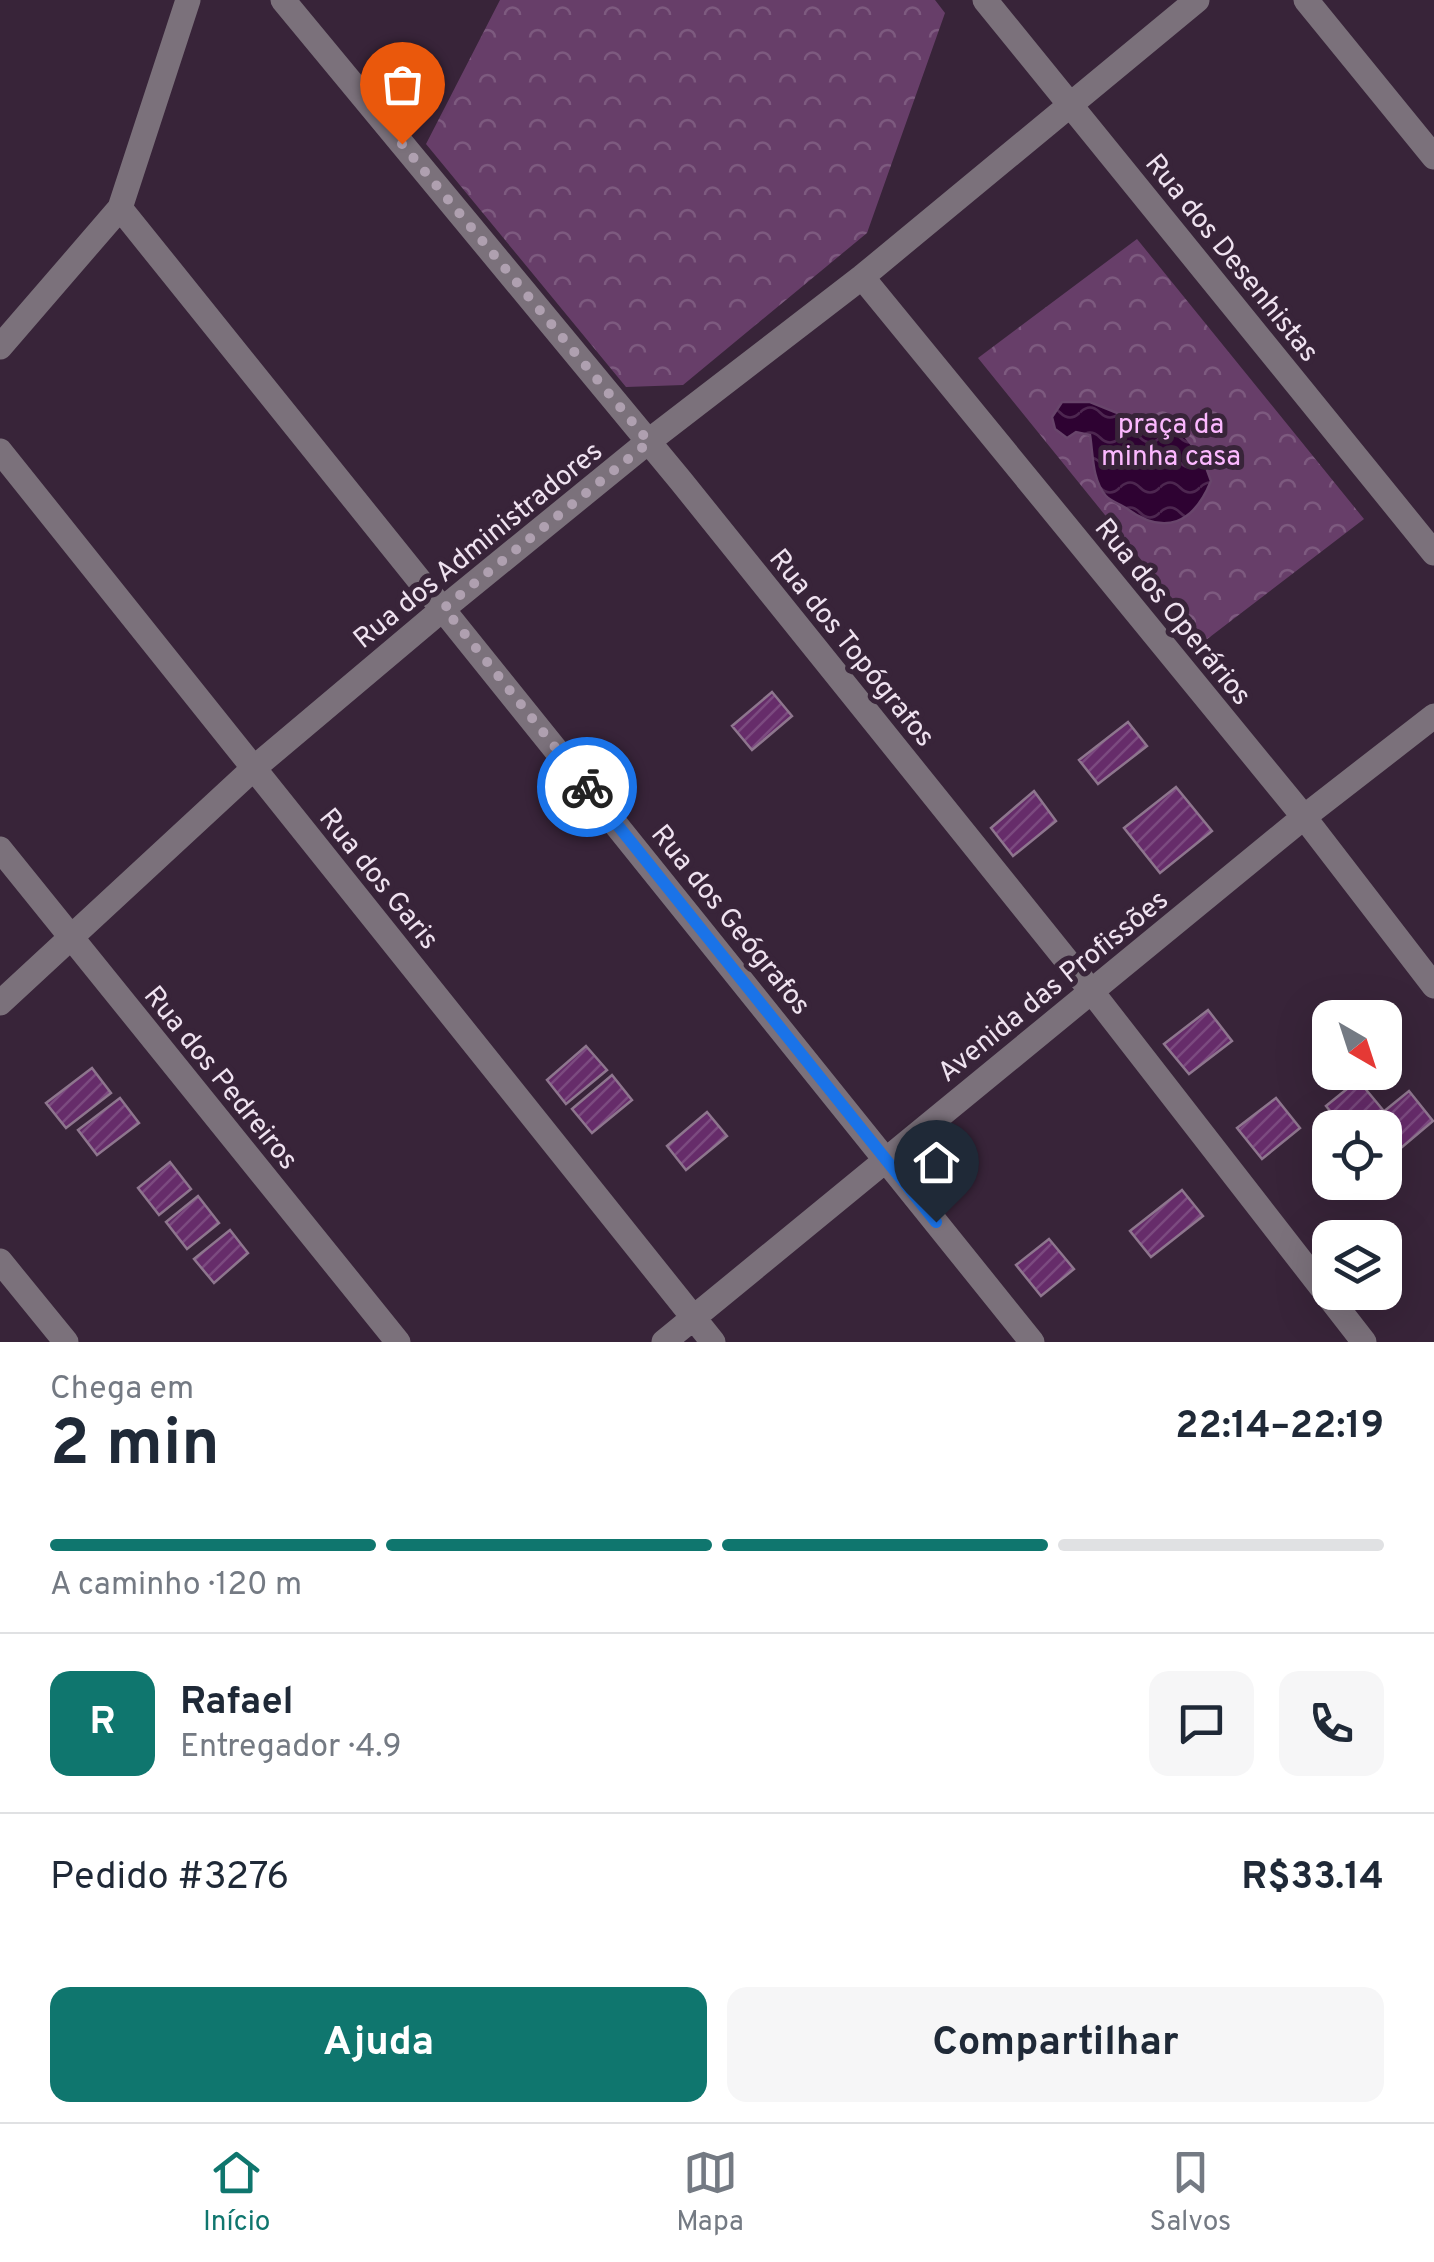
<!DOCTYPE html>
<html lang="pt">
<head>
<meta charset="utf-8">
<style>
  body { margin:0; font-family:Overpass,sans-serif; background:#f6f6f7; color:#1f2937; height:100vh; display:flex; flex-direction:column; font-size:38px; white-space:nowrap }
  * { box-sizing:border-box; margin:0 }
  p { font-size:32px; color:#747a83 }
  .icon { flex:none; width:55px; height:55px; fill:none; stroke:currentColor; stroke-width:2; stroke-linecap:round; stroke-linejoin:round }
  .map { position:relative; height:1342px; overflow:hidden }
  .drawer { display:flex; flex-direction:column; background:#fff; flex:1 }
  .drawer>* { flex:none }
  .needle { width:65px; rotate:141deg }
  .controls { position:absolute; left:1312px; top:1000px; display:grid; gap:20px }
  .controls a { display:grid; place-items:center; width:90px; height:90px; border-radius:20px; background:#fff; box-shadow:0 10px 40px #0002; font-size:50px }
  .pin { position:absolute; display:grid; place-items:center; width:85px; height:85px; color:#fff; margin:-102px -42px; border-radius:50% 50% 50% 0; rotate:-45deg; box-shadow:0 0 10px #0007 }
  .pin .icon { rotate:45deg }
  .courier { position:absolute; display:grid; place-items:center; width:100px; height:100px; margin:-50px; border:8px solid #1a73e8; border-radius:50%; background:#fff; color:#222; box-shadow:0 2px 12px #0007 }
  .head em { font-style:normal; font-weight:700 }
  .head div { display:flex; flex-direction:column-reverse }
  .head { display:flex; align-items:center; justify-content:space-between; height:170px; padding:0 50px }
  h1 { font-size:65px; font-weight:700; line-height:75px }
  .bar { display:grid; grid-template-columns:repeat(4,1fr); gap:15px 10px; align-content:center; height:120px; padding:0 50px }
  .bar i { height:12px; border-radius:8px; background:#e0e1e3 }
  .bar .selected { background:#0f766e }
  .bar p { grid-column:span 4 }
  .line { display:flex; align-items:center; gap:25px; padding:0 50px; border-top:2px solid #e0e1e3 }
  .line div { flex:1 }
  .round { display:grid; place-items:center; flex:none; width:105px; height:105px; border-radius:20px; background:#f6f6f7 }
  .action { display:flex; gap:20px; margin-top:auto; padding:20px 50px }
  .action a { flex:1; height:115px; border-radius:20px; background:#0f766e; color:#fff; font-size:40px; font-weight:700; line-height:115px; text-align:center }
  .action a+a { background:#f6f6f7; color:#1f2937 }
  .tabs { display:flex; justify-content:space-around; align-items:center; height:140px; border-top:2px solid #e0e1e3; background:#fff; font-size:28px; color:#747a83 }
  .tabs a { display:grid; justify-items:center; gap:5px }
  .tabs .selected { color:#0f766e }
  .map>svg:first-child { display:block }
</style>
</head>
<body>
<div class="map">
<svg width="1434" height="1342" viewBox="0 0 1434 1342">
  <defs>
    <pattern id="forest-crowns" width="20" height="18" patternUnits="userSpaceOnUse" patternTransform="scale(2.5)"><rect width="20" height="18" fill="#673e69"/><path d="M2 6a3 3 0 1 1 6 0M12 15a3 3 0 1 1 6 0" fill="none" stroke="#7d5a7f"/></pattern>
    <pattern id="water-waves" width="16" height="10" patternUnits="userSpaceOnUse" patternTransform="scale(2.5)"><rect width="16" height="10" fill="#2e0232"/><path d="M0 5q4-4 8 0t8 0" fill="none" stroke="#4d2750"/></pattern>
    <pattern id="building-hatch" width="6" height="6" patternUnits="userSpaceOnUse" patternTransform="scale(2.5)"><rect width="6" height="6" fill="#662c6a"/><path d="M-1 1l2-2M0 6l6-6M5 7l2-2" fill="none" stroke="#7c4a80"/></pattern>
  </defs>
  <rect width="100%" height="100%" fill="#382439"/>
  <path fill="url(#forest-crowns)" d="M 500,0 L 935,0 L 945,13 L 867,233 L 683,385 L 626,387 L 426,144 Z
    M 1137,239 L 1364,519 L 1206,640 L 978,358 Z"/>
  <path fill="url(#water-waves)" stroke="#68456b" stroke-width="2.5" d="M 1062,402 L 1090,402 L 1147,425 L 1180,430 L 1203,459 L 1211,481 C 1194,523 1165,537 1126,508 C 1120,504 1110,501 1106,496 C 1092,481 1093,453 1090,435 L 1076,432 L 1067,438 L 1055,429 L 1052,417 Z"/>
  <path fill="url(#building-hatch)" stroke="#8e768e" stroke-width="2.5" d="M 772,692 L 792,716 L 752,750 L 732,726 Z
    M 1128,722 L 1147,746 L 1098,784 L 1079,760 Z
    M 1176,787 L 1212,831 L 1160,873 L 1124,828 Z
    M 1034,791 L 1056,821 L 1013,856 L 991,828 Z
    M 1208,1010 L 1232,1041 L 1189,1074 L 1164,1044 Z
    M 586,1046 L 607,1070 L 566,1104 L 547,1080 Z
    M 92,1068 L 111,1093 L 66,1128 L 46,1103 Z
    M 612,1075 L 632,1100 L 592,1133 L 572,1109 Z
    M 1358,1080 L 1383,1110 L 1361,1128 L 1344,1128 L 1326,1106 Z
    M 1409,1091 L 1433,1121 L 1401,1148 L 1377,1117 Z
    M 120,1098 L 139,1123 L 97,1155 L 78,1130 Z
    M 1276,1098 L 1300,1128 L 1262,1159 L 1237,1128 Z
    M 707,1112 L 727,1136 L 686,1170 L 667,1146 Z
    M 170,1162 L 191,1189 L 159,1215 L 138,1188 Z
    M 1182,1190 L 1203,1216 L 1151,1257 L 1130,1231 Z
    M 198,1196 L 219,1223 L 187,1249 L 166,1222 Z
    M 230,1230 L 248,1253 L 214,1283 L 194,1259 Z
    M 1049,1239 L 1074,1269 L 1041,1296 L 1016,1265 Z"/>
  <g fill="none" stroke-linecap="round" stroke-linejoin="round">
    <path stroke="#7b717b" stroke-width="25" d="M 283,0 L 681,481 L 1092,992 L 1364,1342
      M 985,0 L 1434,553
      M 1306,0 L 1434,157
      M 120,208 L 1032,1342
      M 862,277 L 1304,817 L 1434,986
      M 0,347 L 120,208 L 188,0
      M 0,451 L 713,1342
      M 0,849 L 398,1342
      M 0,1003 L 254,768 L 444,608 L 649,441 L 862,277 L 1197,0
      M 0,1261 L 66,1342
      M 664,1342 L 1304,817 L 1434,716"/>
  </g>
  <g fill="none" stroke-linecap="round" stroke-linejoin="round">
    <path stroke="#afa0b0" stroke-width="10" stroke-dasharray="0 18" d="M 402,144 L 649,442 L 444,608 L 587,787"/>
    <path stroke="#1a73e8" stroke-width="12" d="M 587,787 L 936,1222"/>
  </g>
  <g text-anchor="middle" stroke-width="10" stroke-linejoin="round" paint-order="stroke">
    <g font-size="28" fill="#efe2f0" stroke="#382439">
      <text transform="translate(1233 257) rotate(51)" y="10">Rua dos Desenhistas</text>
      <text transform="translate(477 544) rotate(-39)" y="10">Rua dos Administradores</text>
      <text transform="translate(1174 611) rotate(51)" y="10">Rua dos Operários</text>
      <text transform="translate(853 647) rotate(51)" y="10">Rua dos Topógrafos</text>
      <text transform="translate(380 878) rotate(51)" y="10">Rua dos Garis</text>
      <text transform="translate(732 919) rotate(51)" y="10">Rua dos Geógrafos</text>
      <text transform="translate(1052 985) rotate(-39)" y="10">Avenida das Profissões</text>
      <text transform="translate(222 1077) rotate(51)" y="10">Rua dos Pedreiros</text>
    </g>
    <g font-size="28" fill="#fcb8ff" stroke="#382439">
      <text x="1171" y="433">praça da<tspan x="1171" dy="32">minha casa</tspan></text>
    </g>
  </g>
</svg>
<div class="controls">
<a><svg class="needle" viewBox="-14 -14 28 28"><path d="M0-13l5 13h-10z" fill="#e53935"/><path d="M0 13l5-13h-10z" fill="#747a83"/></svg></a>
<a><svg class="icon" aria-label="locate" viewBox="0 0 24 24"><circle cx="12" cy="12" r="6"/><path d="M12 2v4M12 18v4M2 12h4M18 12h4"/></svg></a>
<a><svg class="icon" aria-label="layers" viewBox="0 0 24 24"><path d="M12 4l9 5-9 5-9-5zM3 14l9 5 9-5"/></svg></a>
</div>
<div class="pin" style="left:402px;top:144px;background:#ea580c"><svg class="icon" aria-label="bag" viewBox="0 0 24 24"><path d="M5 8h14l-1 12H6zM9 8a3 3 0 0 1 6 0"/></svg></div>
<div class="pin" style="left:936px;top:1222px;background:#1f2937"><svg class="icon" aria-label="home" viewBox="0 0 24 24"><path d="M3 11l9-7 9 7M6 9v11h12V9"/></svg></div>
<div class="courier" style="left:587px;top:787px"><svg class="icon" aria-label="bike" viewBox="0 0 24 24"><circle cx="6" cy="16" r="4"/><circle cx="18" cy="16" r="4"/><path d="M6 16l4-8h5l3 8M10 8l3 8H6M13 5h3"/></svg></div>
</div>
<section class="drawer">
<div class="head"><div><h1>2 min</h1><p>Chega em</p></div><em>22:14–22:19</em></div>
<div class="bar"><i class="selected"></i><i class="selected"></i><i class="selected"></i><i></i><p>A caminho · 120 m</p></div>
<div class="line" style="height:180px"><b class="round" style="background:#0f766e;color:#fff">R</b><div><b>Rafael</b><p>Entregador · 4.9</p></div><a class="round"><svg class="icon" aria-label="chat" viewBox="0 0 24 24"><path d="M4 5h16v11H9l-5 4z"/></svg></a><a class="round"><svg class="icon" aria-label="phone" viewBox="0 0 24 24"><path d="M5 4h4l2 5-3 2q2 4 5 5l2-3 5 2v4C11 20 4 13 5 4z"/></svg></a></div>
<div class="line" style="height:130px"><div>Pedido #3276</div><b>R$33.14</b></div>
<div class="action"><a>Ajuda</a><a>Compartilhar</a></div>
</section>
<nav class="tabs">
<a class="selected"><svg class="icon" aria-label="home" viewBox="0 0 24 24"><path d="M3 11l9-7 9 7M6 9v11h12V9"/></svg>Início</a>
<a><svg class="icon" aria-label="map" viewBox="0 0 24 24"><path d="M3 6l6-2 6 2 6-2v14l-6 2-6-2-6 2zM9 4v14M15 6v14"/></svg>Mapa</a>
<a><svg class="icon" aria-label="saved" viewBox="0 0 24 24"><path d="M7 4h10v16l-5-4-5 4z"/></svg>Salvos</a>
</nav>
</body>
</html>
